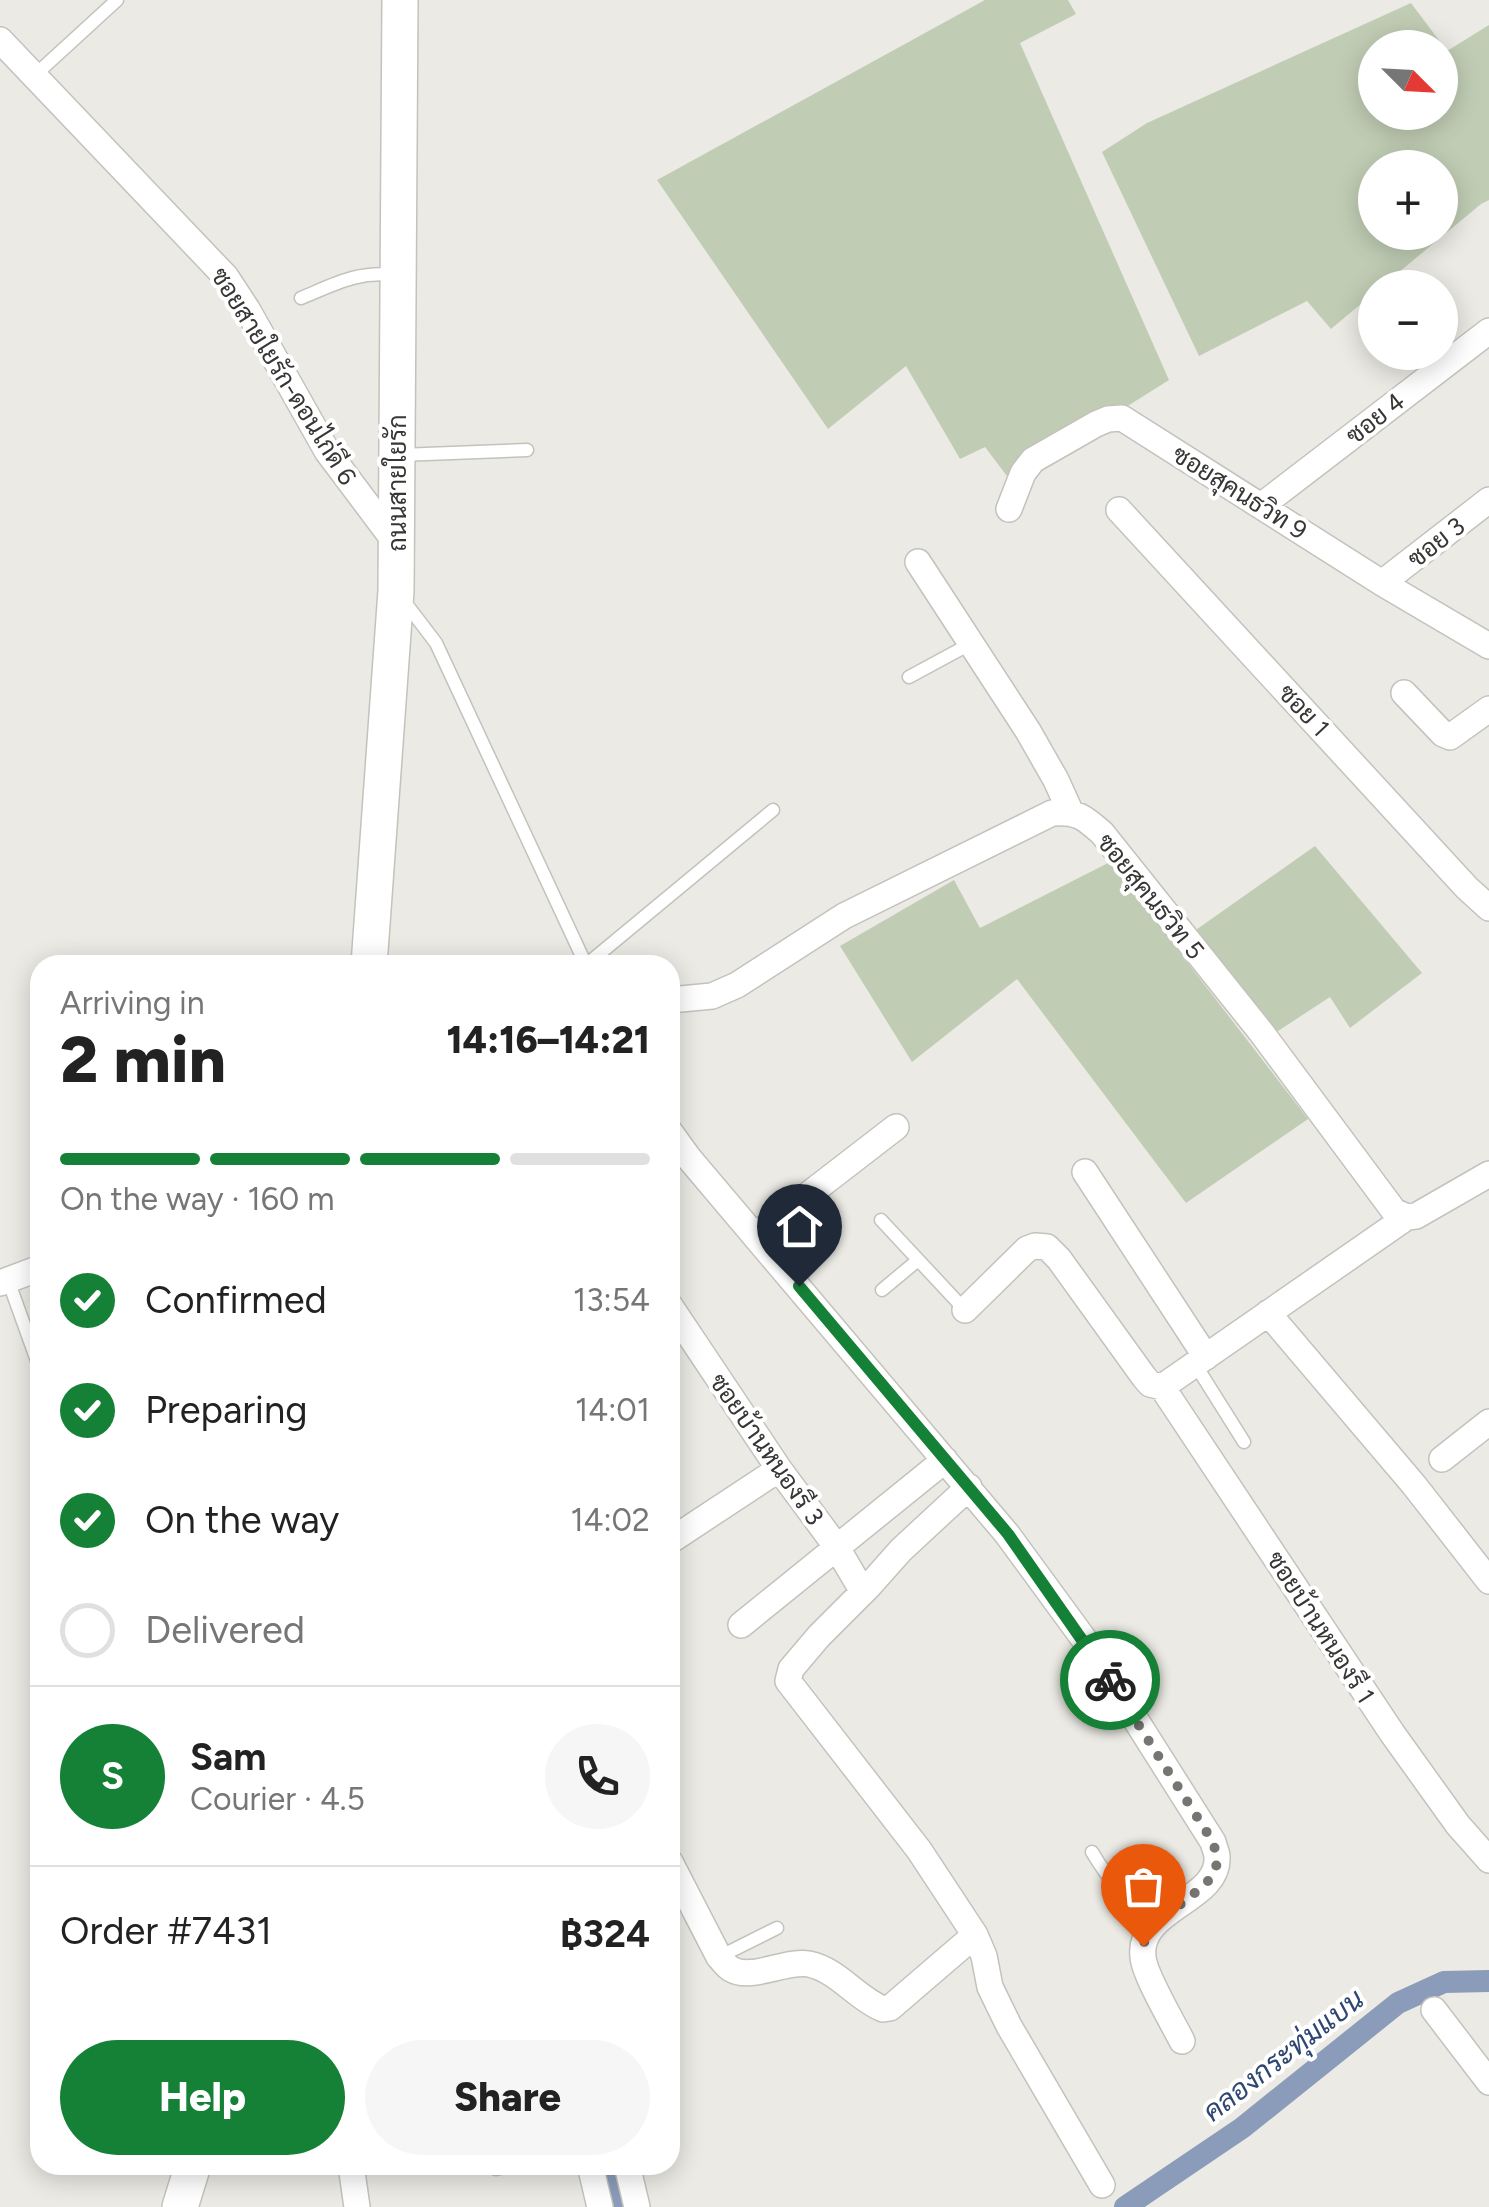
<!DOCTYPE html>
<html lang="en">
<head>
<meta charset="utf-8">
<style>
  body { margin:0; font-family:Figtree,Sarabun,sans-serif; background:#f6f6f6; color:#222; height:100vh; display:flex; flex-direction:column; font-size:38px; white-space:nowrap }
  * { box-sizing:border-box; margin:0 }
  p { font-size:32px; color:#767676 }
  .icon { flex:none; width:55px; height:55px; fill:none; stroke:currentColor; stroke-width:2; stroke-linecap:round; stroke-linejoin:round }
  .map { position:relative; flex:1; overflow:hidden }
  .details { position:absolute; left:30px; top:955px; width:650px; height:1220px; display:flex; flex-direction:column; background:#fff; border-radius:30px; box-shadow:0 5px 25px #0003 }
  .details>* { flex:none }
  .needle { width:65px; rotate:114deg }
  .tools { position:absolute; left:1358px; top:30px; display:grid; gap:20px }
  .tools a { display:grid; place-items:center; width:100px; height:100px; border-radius:50%; background:#fff; box-shadow:0 5px 25px #0003; font-size:50px }
  .pin { position:absolute; display:grid; place-items:center; width:85px; height:85px; color:#fff; margin:-102px -42px; border-radius:50% 50% 50% 0; rotate:-45deg; box-shadow:0 0 10px #0007 }
  .pin .icon { rotate:45deg }
  .courier { position:absolute; display:grid; place-items:center; width:100px; height:100px; margin:-50px; border:8px solid #158137; border-radius:50%; background:#fff; color:#222; box-shadow:0 2px 12px #0007 }
  .summary em { font-style:normal; font-weight:800 }
  .summary div { display:flex; flex-direction:column-reverse }
  .summary { display:flex; align-items:center; justify-content:space-between; height:170px; padding:0 30px }
  h1 { font-size:65px; font-weight:800; line-height:75px }
  .bar { display:grid; grid-template-columns:repeat(4,1fr); gap:15px 10px; align-content:center; height:120px; padding:0 30px }
  .bar i { height:12px; border-radius:8px; background:#e0e0e0 }
  .bar .current { background:#158137 }
  .bar p { grid-column:span 4 }
  .line { display:flex; align-items:center; gap:25px; padding:0 30px; border-top:2px solid #e0e0e0 }
  .line div { flex:1 }
  .round { display:grid; place-items:center; flex:none; width:105px; height:105px; border-radius:52px; background:#f6f6f6 }
  ol { padding:0 30px; list-style:none }
  li { display:flex; align-items:center; gap:30px; height:110px }
  li p { margin-inline-start:auto }
  li .icon { padding:10px; border-radius:50%; background:#158137; color:#fff; stroke-width:4 }
  li:last-child { color:#767676 }
  li i { width:55px; height:55px; border:5px solid #e0e0e0; border-radius:50% }
  .cta { display:flex; gap:20px; margin-top:auto; padding:20px 30px }
  .cta a { flex:1; height:115px; border-radius:60px; background:#158137; color:#fff; font-size:40px; font-weight:800; line-height:115px; text-align:center }
  .cta a+a { background:#f6f6f6; color:#222 }
  .map>svg:first-child { display:block }
</style>
</head>
<body>
<div class="map">
<svg width="1489" height="2207" viewBox="0 0 1489 2207">
  <rect width="100%" height="100%" fill="#ebeae4"/>
  <path fill="#c0cdb4" fill-rule="evenodd" d="M 985,0 L 1068,0 L 1076,14 L 1020,43 L 1169,380 L 1010,480 L 985,447 L 960,459 L 906,366 L 828,429 L 657,180 Z
    M 1411,3 L 1447,51 L 1489,25 L 1489,200 L 1481,204 L 1381,287 L 1375,288 L 1375,292 L 1331,329 L 1307,301 L 1199,356 L 1102,152 L 1147,123 ZM 1375,48 L 1440,48 L 1440,112 L 1375,112 ZM 1375,168 L 1440,168 L 1440,232 L 1375,232 Z
    M 1315,846 L 1422,973 L 1350,1028 L 1330,997 L 1275,1033 L 1193,932 Z
    M 1110,862 L 1308,1119 L 1186,1203 L 1017,979 L 912,1062 L 840,946 L 954,880 L 980,928 Z"/>
  <g fill="none" stroke-linecap="round" stroke-linejoin="round">
    <path stroke="#8a9cba" stroke-width="22" d="M 602,2165 L 613,2207
      M 1125,2207 L 1242,2128 L 1398,2003 L 1444,1982 L 1489,1981"/>
    <g stroke="#c3c2bc" stroke-width="15">
      <path id="lane" d="M 34,76 L 117,0
        M 301,298 C 335,284 357,271 394,275
        M 400,455 L 527,450
        M 404,601 L 436,643 L 586,965
        M 909,677 L 970,644
        M 586,965 L 773,810
        M 881,1220 L 965,1310
        M 8,1280 L 40,1369
        M 882,1290 L 918,1260
        M 1195,1364 L 1244,1442
        M 1092,1852 C 1114,1889 1125,1896 1161,1920
        M 719,1957 L 777,1928
        M 496,2169 L 512,2165"/>
    </g>
    <g stroke="#c3c2bc" stroke-width="28">
      <path id="street" d="M 0,40 L 226,277 L 247,309 L 327,451 L 396,543
        M 1261,506 L 1489,331
        M 1009,509 L 1023,473 L 1033,460 L 1096,424 L 1108,419 L 1122,418 L 1382,583 L 1489,646
        M 1119,510 L 1467,888 L 1489,908
        M 918,562 L 1028,731 L 1056,780 L 1070,811
        M 1382,583 L 1489,500
        M 1404,693 L 1443,734 L 1450,737 L 1489,709
        M 670,1000 L 712,996 L 737,985 L 844,916 L 1052,813 C 1077,811 1084,817 1102,833 L 1261,1032 L 1394,1211 L 1407,1217 L 1416,1216 L 1489,1174
        M 670,1132 L 688,1157 L 1007,1534 L 1089,1646 L 1213,1842 C 1214,1847 1217,1852 1217,1857 C 1220,1901 1137,1908 1143,1957 C 1144,1974 1173,2023 1182,2041
        M 1085,1172 L 1206,1357
        M 756,1235 L 896,1127
        M 0,1283 L 40,1268
        M 670,1306 L 779,1469 L 836,1546 L 863,1592
        M 965,1310 L 1027,1249 L 1035,1246 L 1047,1247 L 1059,1259 L 1144,1377 L 1150,1384 L 1162,1387 L 1407,1217
        M 1268,1313 L 1414,1485 L 1489,1581
        M 1162,1387 L 1392,1733 L 1458,1825 L 1489,1860
        M 1442,1459 L 1489,1422
        M 969,1487 L 901,1550 L 869,1586 L 819,1636 L 791,1669 L 788,1681 L 919,1850 L 975,1935 L 984,1956 L 990,1987 L 1009,2026 L 1102,2185
        M 673,1539 L 779,1469
        M 741,1625 L 945,1460
        M 670,1862 L 719,1957 C 723,1961 726,1966 731,1969 C 751,1981 785,1960 809,1964 C 838,1970 856,1998 883,2009 L 890,2008 L 975,1935
        M 1434,2010 L 1489,2082
        M 351,2165 L 357,2207
        M 590,2165 L 600,2207
        M 627,2165 L 637,2207"/>
    </g>
    <g stroke="#c3c2bc" stroke-width="38">
      <path id="secondary" d="M 369,965 L 396,591 L 400,0
        M 180,2207 L 193,2165"/>
    </g>
    <use href="#lane" stroke="#fff" stroke-width="12"/>
    <use href="#street" stroke="#fff" stroke-width="25"/>
    <use href="#secondary" stroke="#fff" stroke-width="35"/>
  </g>
  <g fill="none" stroke-linecap="round" stroke-linejoin="round">
    <path stroke="#767572" stroke-width="10" stroke-dasharray="0 18" d="M 1110,1680 L 1213,1842 L 1217,1857 L 1216,1869 L 1206,1884 L 1148,1930 L 1143,1946"/>
    <path stroke="#158137" stroke-width="12" d="M 799,1286 L 1008,1534 L 1110,1680"/>
  </g>
  <g text-anchor="middle" stroke-width="8" stroke-linejoin="round" paint-order="stroke">
    <g font-size="25" fill="#373634" stroke="#fff">
      <text transform="translate(284 376) rotate(58)" y="9">ซอยสายใยรัก-ดอนไก่ดี 6</text>
      <text transform="translate(1375 418) rotate(-38)" y="9">ซอย 4</text>
      <text transform="translate(397 483) rotate(-90)" y="9">ถนนสายใยรัก</text>
      <text transform="translate(1240 492) rotate(32)" y="9">ซอยสุคนธวิท 9</text>
      <text transform="translate(1436 542) rotate(-38)" y="9">ซอย 3</text>
      <text transform="translate(1304 710) rotate(47)" y="9">ซอย 1</text>
      <text transform="translate(1151 896) rotate(51)" y="9">ซอยสุคนธวิท 5</text>
      <text transform="translate(767 1449) rotate(55)" y="9">ซอยบ้านหนองรี 3</text>
      <text transform="translate(1321 1627) rotate(57)" y="9">ซอยบ้านหนองรี 1</text>
    </g>
    <g font-size="28" font-style="italic" fill="#2e4771" stroke="#fff">
      <text transform="translate(1283 2055) rotate(-38)" y="10">คลองกระทุ่มแบน</text>
    </g>
  </g>
</svg>
<div class="tools">
<a><svg class="needle" viewBox="-14 -14 28 28"><path d="M0-13l5 13h-10z" fill="#e53935"/><path d="M0 13l5-13h-10z" fill="#767676"/></svg></a>
<a>+</a>
<a>−</a>
</div>
<div class="pin" style="left:1143px;top:1946px;background:#ea580c"><svg class="icon" aria-label="bag" viewBox="0 0 24 24"><path d="M5 8h14l-1 12H6zM9 8a3 3 0 0 1 6 0"/></svg></div>
<div class="pin" style="left:799px;top:1286px;background:#1f2937"><svg class="icon" aria-label="home" viewBox="0 0 24 24"><path d="M3 11l9-7 9 7M6 9v11h12V9"/></svg></div>
<div class="courier" style="left:1110px;top:1680px"><svg class="icon" aria-label="bike" viewBox="0 0 24 24"><circle cx="6" cy="16" r="4"/><circle cx="18" cy="16" r="4"/><path d="M6 16l4-8h5l3 8M10 8l3 8H6M13 5h3"/></svg></div>
<section class="details">
<div class="summary"><div><h1>2 min</h1><p>Arriving in</p></div><em>14:16–14:21</em></div>
<div class="bar"><i class="current"></i><i class="current"></i><i class="current"></i><i></i><p>On the way · 160 m</p></div>
<ol>
<li><svg class="icon" aria-label="check" viewBox="0 0 24 24"><path d="M5 12l5 5 9-10"/></svg>Confirmed<p>13:54</p></li>
<li><svg class="icon" aria-label="check" viewBox="0 0 24 24"><path d="M5 12l5 5 9-10"/></svg>Preparing<p>14:01</p></li>
<li><svg class="icon" aria-label="check" viewBox="0 0 24 24"><path d="M5 12l5 5 9-10"/></svg>On the way<p>14:02</p></li>
<li><i></i>Delivered</li>
</ol>
<div class="line" style="height:180px"><b class="round" style="background:#158137;color:#fff">S</b><div><b>Sam</b><p>Courier · 4.5</p></div><a class="round"><svg class="icon" aria-label="phone" viewBox="0 0 24 24"><path d="M5 4h4l2 5-3 2q2 4 5 5l2-3 5 2v4C11 20 4 13 5 4z"/></svg></a></div>
<div class="line" style="height:130px"><div>Order #7431</div><b>฿324</b></div>
<div class="cta"><a>Help</a><a>Share</a></div>
</section>
</div>
</body>
</html>
